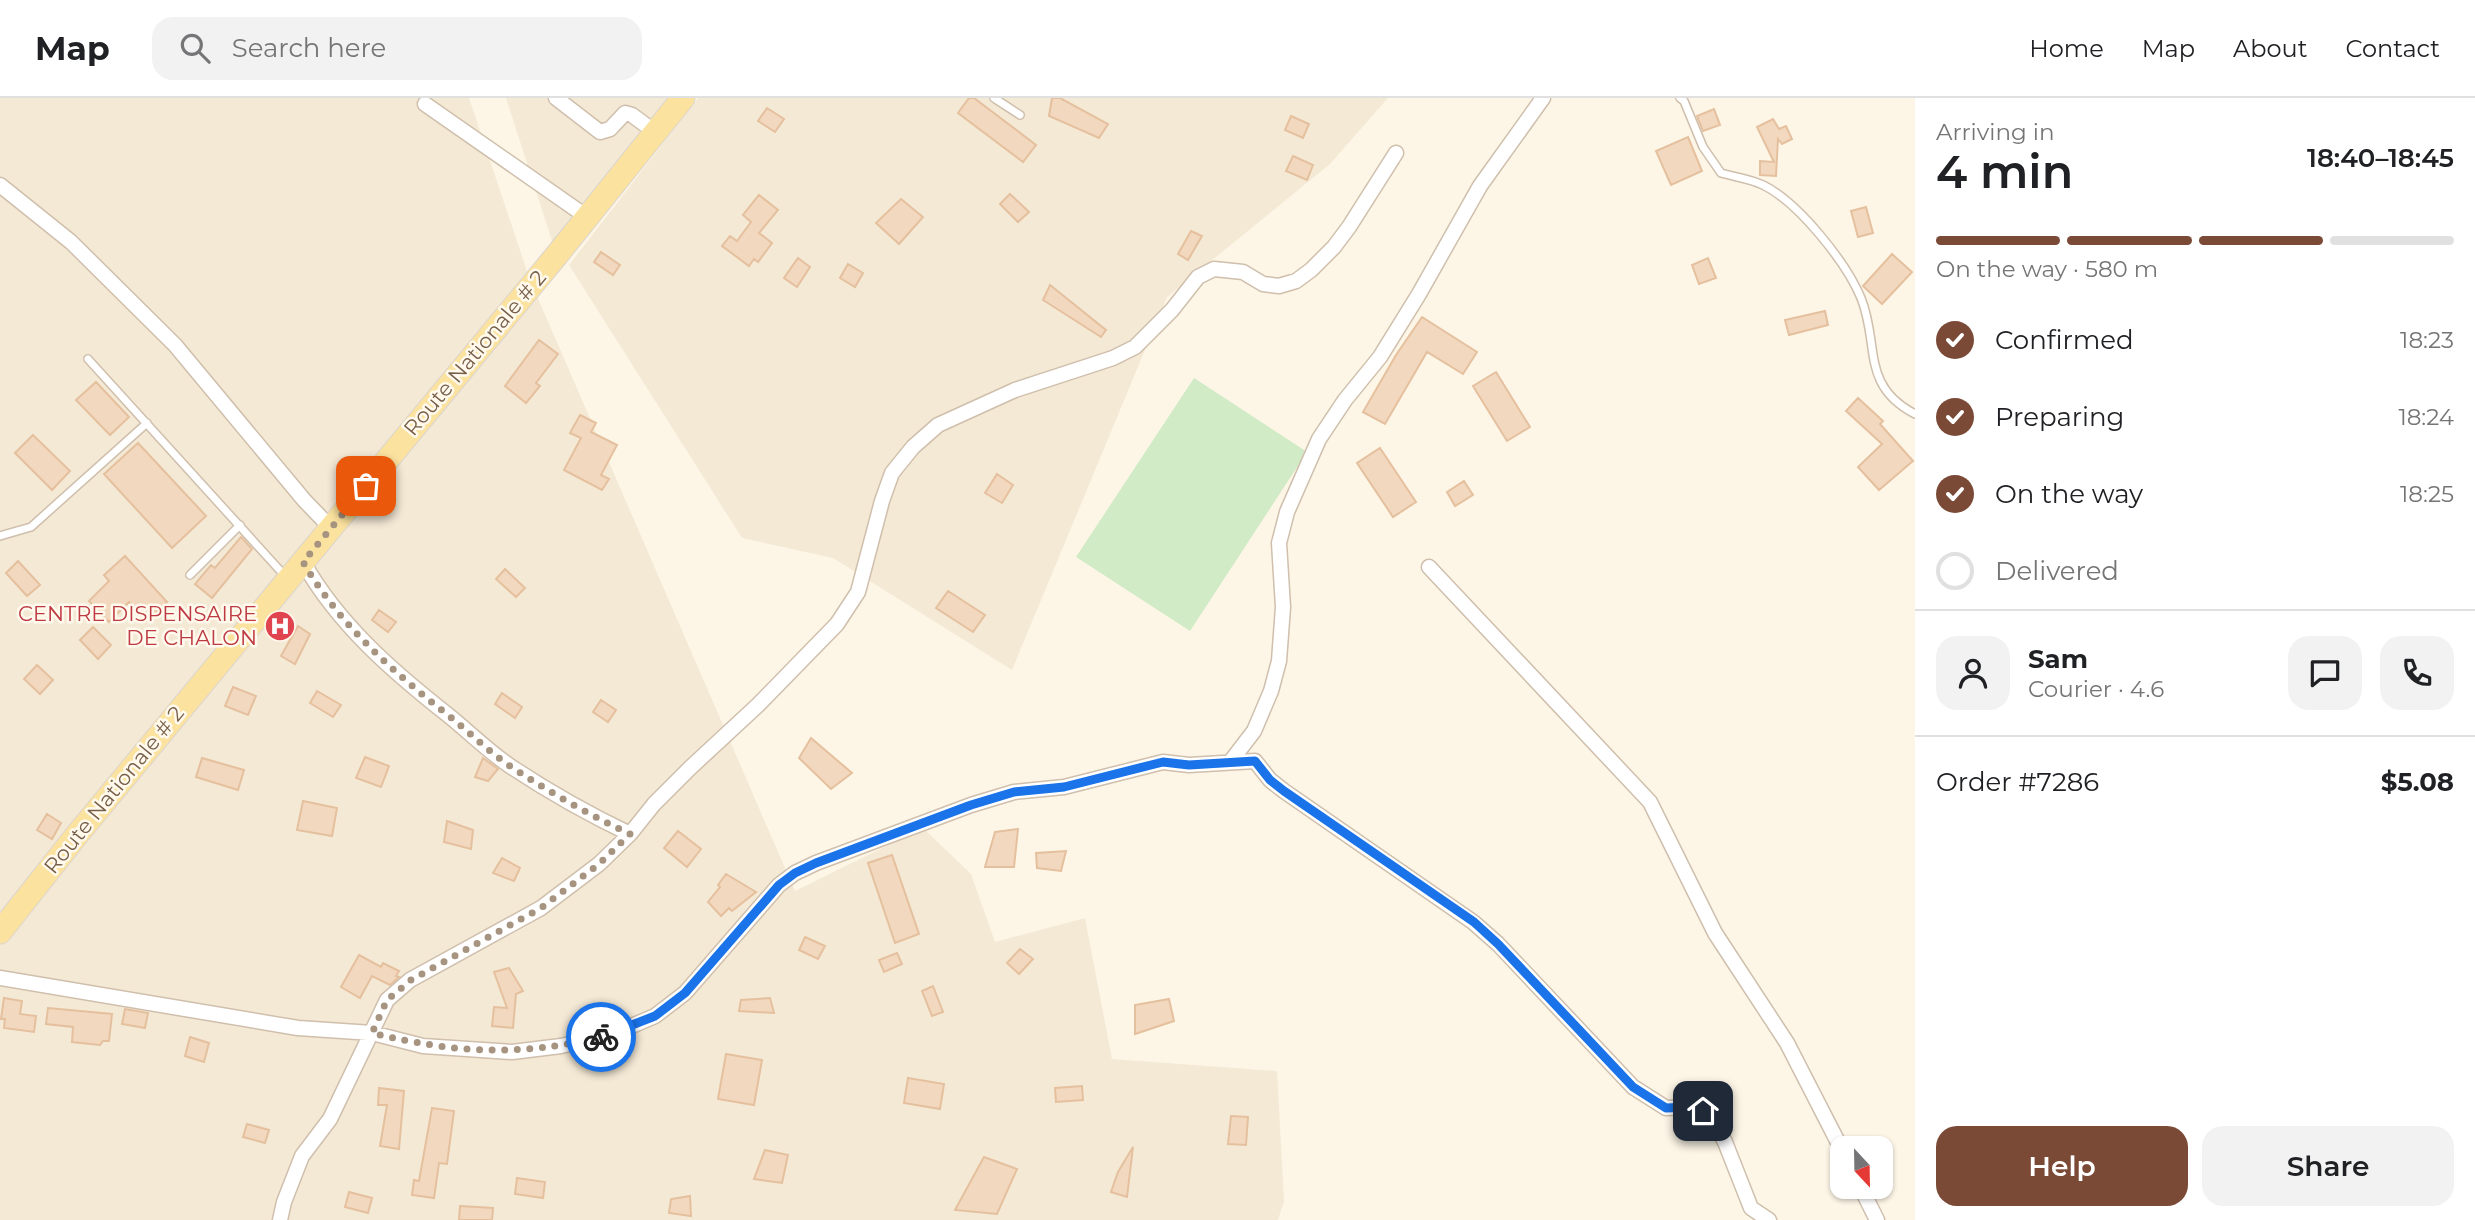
<!DOCTYPE html>
<html lang="en">
<head>
<meta charset="utf-8">
<style>
  body { margin:0; font-family:Montserrat,sans-serif; background:#f2f2f2; color:#202124; height:100vh; display:flex; flex-direction:column; font-size:26px; white-space:nowrap }
  * { box-sizing:border-box; margin:0 }
  p { font-size:23px; color:#757577 }
  .icon { flex:none; width:38px; height:38px; fill:none; stroke:currentColor; stroke-width:2; stroke-linecap:round; stroke-linejoin:round }
  .map { position:relative; flex:1; overflow:hidden }
  .sheet { display:flex; flex-direction:column; background:#fff; width:560px }
  .sheet>* { flex:none }
  .needle { width:46px; rotate:158deg }
  .buttons { position:absolute; left:1830px; top:1038px; display:grid; gap:14px }
  .buttons a { display:grid; place-items:center; width:63px; height:63px; border-radius:14px; background:#fff; box-shadow:0 2px 5px #0004; font-size:35px }
  .pin { position:absolute; display:grid; place-items:center; width:60px; height:60px; color:#fff; margin:-30px; border-radius:14px; box-shadow:0 4px 10px #0006 }
  .courier { position:absolute; display:grid; place-items:center; width:70px; height:70px; margin:-35px; border:5px solid #1a73e8; border-radius:50%; background:#fff; color:#222; box-shadow:0 2px 9px #0007 }
  .head em { font-style:normal; font-weight:600 }
  .head div { display:flex; flex-direction:column-reverse }
  .head { display:flex; align-items:center; justify-content:space-between; height:119px; padding:0 21px }
  h1 { font-size:46px; font-weight:600; line-height:52px }
  .bar { display:grid; grid-template-columns:repeat(4,1fr); gap:10px 7px; align-content:center; height:84px; padding:0 21px }
  .bar i { height:9px; border-radius:5px; background:#e0e0e0 }
  .bar .on { background:#7a4a36 }
  .bar p { grid-column:span 4 }
  .line { display:flex; align-items:center; gap:18px; padding:0 21px; border-top:2px solid #e0e0e0 }
  .line div { flex:1 }
  .round { display:grid; place-items:center; flex:none; width:74px; height:74px; border-radius:21px; background:#f2f2f2 }
  ol { padding:0 21px; list-style:none }
  li { display:flex; align-items:center; gap:21px; height:77px }
  li p { margin-inline-start:auto }
  li .icon { padding:7px; border-radius:50%; background:#7a4a36; color:#fff; stroke-width:4 }
  li:last-child { color:#757577 }
  li i { width:38px; height:38px; border:4px solid #e0e0e0; border-radius:50% }
  .cta { display:flex; gap:14px; margin-top:auto; padding:14px 21px }
  .cta a { flex:1; height:80px; border-radius:21px; background:#7a4a36; color:#fff; font-size:28px; font-weight:600; line-height:80px; text-align:center }
  .cta a+a { background:#f2f2f2; color:#202124 }
  header { display:flex; align-items:center; gap:42px; box-sizing:border-box; height:98px; padding:0 35px; background:#fff; border-bottom:2px solid #e0e0e0 }
  header strong { font-size:33px }
  nav { display:flex; gap:38px; margin-inline-start:auto; font-size:24px }
  .search { width:490px; height:63px; background:#f2f2f2; display:flex; align-items:center; gap:18px; box-sizing:border-box; padding:0 24px; border-radius:21px; color:#757577; font-size:26px }
  main { display:flex; flex:1; min-height:0 }
  .map>svg:first-child { display:block }
</style>
</head>
<body>
<header>
<strong>Map</strong>
<div class="search"><svg class="icon" aria-label="search" viewBox="0 0 24 24"><circle cx="10" cy="10" r="6"/><path d="M15 15l6 6"/></svg>Search here</div>
<nav><a>Home</a><a>Map</a><a>About</a><a>Contact</a></nav>
</header>
<main>
<div class="map">
<svg width="1915" height="1122" viewBox="0 0 1915 1122">
  <rect width="100%" height="100%" fill="#fdf6e7"/>
  <path fill="#f4e9d5" d="M 0,0 L 469,0 L 530,182 L 795,793 L 923,730 L 971,776 L 995,844 L 1085,820 L 1112,961 L 1277,973 L 1284,1103 L 1278,1122 L 0,1122 Z
    M 506,0 L 674,0 L 553,146 Z
    M 698,0 L 1388,0 L 1330,66 L 1167,199 L 1012,572 L 833,460 L 742,440 L 569,167 Z"/>
  <path fill="#d0ebc5" d="M 1194,280 L 1307,354 L 1190,533 L 1076,459 Z"/>
  <path fill="#f2d8be" stroke="#e5c09e" stroke-width="2" d="M 969,0 L 974,0 L 1036,47 L 1023,64 L 958,15 Z
    M 1052,0 L 1060,0 L 1108,26 L 1099,40 L 1049,18 Z
    M 767,10 L 784,21 L 775,34 L 758,23 Z
    M 1714,11 L 1720,27 L 1703,33 L 1697,18 Z
    M 1291,18 L 1309,26 L 1303,40 L 1285,32 Z
    M 1773,21 L 1779,31 L 1786,28 L 1792,41 L 1782,46 L 1778,41 L 1776,78 L 1760,77 L 1760,63 L 1774,64 L 1757,29 Z
    M 1688,39 L 1702,73 L 1671,87 L 1656,53 Z
    M 1293,58 L 1313,67 L 1307,82 L 1286,73 Z
    M 1010,96 L 1029,114 L 1018,124 L 1000,106 Z
    M 759,97 L 778,112 L 759,135 L 772,145 L 758,164 L 754,161 L 749,168 L 722,148 L 730,138 L 737,143 L 751,124 L 743,117 Z
    M 901,101 L 923,119 L 899,146 L 876,125 Z
    M 1866,109 L 1873,135 L 1858,139 L 1851,113 Z
    M 1191,133 L 1202,138 L 1188,162 L 1178,156 Z
    M 601,154 L 620,167 L 613,177 L 594,164 Z
    M 1892,156 L 1912,174 L 1882,206 L 1863,188 Z
    M 798,160 L 810,169 L 797,189 L 784,180 Z
    M 1708,160 L 1716,180 L 1699,186 L 1692,167 Z
    M 848,166 L 863,175 L 855,189 L 840,180 Z
    M 1050,187 L 1106,232 L 1101,239 L 1043,202 Z
    M 1825,213 L 1828,227 L 1789,237 L 1785,222 Z
    M 1422,219 L 1477,254 L 1463,276 L 1427,254 L 1385,326 L 1363,314 L 1396,257 Z
    M 539,242 L 558,256 L 536,285 L 540,288 L 526,305 L 505,288 Z
    M 1496,274 L 1530,329 L 1507,343 L 1473,288 Z
    M 96,284 L 129,319 L 110,337 L 76,302 Z
    M 1858,300 L 1883,323 L 1880,326 L 1913,363 L 1879,392 L 1858,369 L 1882,346 L 1846,313 Z
    M 580,317 L 596,325 L 591,334 L 617,347 L 601,377 L 609,381 L 602,392 L 564,372 L 581,340 L 570,335 Z
    M 33,337 L 70,373 L 52,392 L 15,355 Z
    M 138,345 L 206,418 L 172,450 L 104,376 Z
    M 1380,350 L 1416,404 L 1393,419 L 1357,365 Z
    M 997,376 L 1013,387 L 1002,405 L 985,395 Z
    M 1464,383 L 1473,397 L 1455,408 L 1447,394 Z
    M 241,439 L 252,451 L 212,500 L 195,486 L 211,467 L 215,470 Z
    M 125,458 L 167,504 L 146,523 L 129,504 L 109,524 L 89,503 L 109,483 L 104,477 Z
    M 18,463 L 40,487 L 27,498 L 6,475 Z
    M 505,471 L 525,490 L 516,499 L 496,481 Z
    M 948,493 L 985,517 L 973,534 L 936,510 Z
    M 379,512 L 396,524 L 388,534 L 372,522 Z
    M 298,528 L 310,536 L 295,566 L 281,558 Z
    M 93,529 L 111,547 L 98,561 L 80,542 Z
    M 37,567 L 53,582 L 40,596 L 24,581 Z
    M 233,589 L 256,598 L 248,617 L 225,608 Z
    M 317,593 L 341,607 L 333,619 L 310,605 Z
    M 502,595 L 522,609 L 515,620 L 495,606 Z
    M 601,602 L 616,612 L 608,624 L 593,614 Z
    M 811,640 L 852,675 L 831,691 L 799,660 Z
    M 365,659 L 389,668 L 381,689 L 356,680 Z
    M 202,660 L 244,672 L 238,692 L 196,679 Z
    M 483,660 L 498,671 L 488,683 L 475,679 Z
    M 303,703 L 337,710 L 332,738 L 297,732 Z
    M 47,716 L 61,725 L 52,741 L 37,732 Z
    M 447,723 L 473,732 L 471,751 L 444,744 Z
    M 1018,731 L 1014,769 L 985,769 L 995,734 Z
    M 678,733 L 701,751 L 687,769 L 664,750 Z
    M 1066,753 L 1061,773 L 1037,770 L 1036,755 Z
    M 892,757 L 919,836 L 895,845 L 868,765 Z
    M 502,760 L 520,770 L 514,783 L 493,775 Z
    M 726,776 L 756,794 L 732,813 L 729,810 L 721,818 L 708,804 L 720,789 L 718,787 Z
    M 805,839 L 825,848 L 818,861 L 799,852 Z
    M 1020,851 L 1033,861 L 1019,876 L 1007,865 Z
    M 897,855 L 902,866 L 884,874 L 879,862 Z
    M 359,857 L 381,869 L 383,865 L 399,873 L 396,878 L 399,879 L 390,887 L 372,878 L 360,900 L 341,889 Z
    M 509,870 L 523,893 L 516,896 L 513,930 L 492,928 L 494,909 L 507,910 L 494,874 Z
    M 933,888 L 943,914 L 932,918 L 922,893 Z
    M 4,900 L 22,903 L 20,916 L 36,918 L 34,934 L 4,930 L 5,921 L 1,921 Z
    M 770,900 L 774,915 L 739,913 L 741,902 Z
    M 1169,901 L 1174,923 L 1135,936 L 1135,907 Z
    M 48,910 L 112,916 L 109,943 L 103,943 L 100,947 L 72,944 L 73,929 L 46,926 Z
    M 125,911 L 148,915 L 145,930 L 122,926 Z
    M 190,939 L 209,945 L 204,964 L 185,958 Z
    M 726,956 L 762,962 L 754,1007 L 718,1001 Z
    M 908,980 L 944,986 L 940,1011 L 904,1005 Z
    M 1082,988 L 1083,1002 L 1056,1004 L 1055,990 Z
    M 379,990 L 404,993 L 399,1051 L 380,1048 L 387,1007 L 378,1007 Z
    M 432,1010 L 454,1013 L 447,1066 L 439,1065 L 434,1100 L 412,1097 L 414,1082 L 419,1083 Z
    M 1231,1018 L 1248,1019 L 1246,1047 L 1228,1046 Z
    M 247,1026 L 269,1032 L 265,1045 L 243,1039 Z
    M 1133,1049 L 1127,1099 L 1111,1094 L 1118,1074 Z
    M 765,1052 L 788,1057 L 782,1085 L 754,1081 Z
    M 984,1059 L 1017,1071 L 997,1116 L 955,1112 Z
    M 517,1080 L 545,1084 L 543,1100 L 515,1096 Z
    M 349,1094 L 372,1100 L 368,1115 L 345,1109 Z
    M 690,1098 L 691,1118 L 669,1115 L 671,1101 Z
    M 460,1108 L 493,1110 L 492,1122 L 459,1122 Z"/>
  <g fill="none" stroke-linecap="round" stroke-linejoin="round">
    <g stroke="#cfbfac" stroke-width="10">
      <path id="lane" d="M 994,0 L 1020,17
        M 1680,0 L 1684,3 L 1703,49 L 1721,75 C 1735,79 1751,81 1763,87 C 1798,104 1846,164 1861,200 C 1880,247 1860,287 1915,316
        M 88,261 L 285,478
        M 0,438 L 31,429 L 147,325
        M 190,477 L 240,427"/>
    </g>
    <g stroke="#cfbfac" stroke-width="17">
      <path id="street" d="M 556,0 L 600,34 L 610,31 L 625,15 L 632,17 L 655,34
        M 425,6 L 587,119
        M 0,87 L 71,144 L 175,247 L 304,402 L 331,430
        M 303,464 C 338,526 392,573 448,617 C 469,634 488,653 510,668 C 549,694 588,716 630,736
        M 1429,469 L 1650,704 L 1715,835 L 1787,945 L 1843,1054
        M 1231,663 L 1254,633 L 1271,593 L 1279,563 L 1283,509 L 1279,445 L 1287,414 L 1319,341 L 1345,302 L 1380,259 L 1419,196 L 1480,88 L 1543,0
        M 0,880 L 298,930 L 372,935 L 423,948 L 512,954 L 561,948 L 613,936 L 655,918 L 685,895 L 779,787 L 795,775 L 816,765 L 971,707 L 1014,694 L 1064,689 L 1163,664 L 1189,667 L 1255,663 L 1270,682 L 1284,693 L 1473,824 L 1498,846 L 1633,989 L 1666,1010 L 1691,1009 L 1703,1012 L 1716,1028 L 1725,1044 L 1751,1110 L 1769,1122
        M 1860,1088 L 1877,1122
        M 280,1122 L 284,1104 L 302,1058 L 330,1021 L 387,902 L 410,882 L 541,810 L 599,766 L 630,736 L 654,706 L 690,670 L 758,607 L 837,526 L 858,494 L 882,403 L 892,375 L 913,349 L 938,327 L 1015,292 L 1113,260 L 1135,249 L 1172,212 L 1198,179 L 1214,171 L 1243,174 L 1263,186 L 1279,188 L 1296,183 L 1311,172 L 1334,149 L 1349,129 L 1396,55"/>
    </g>
    <g stroke="#dcd5d0" stroke-width="25">
      <path id="primary" d="M 0,834 L 76,738 L 556,158 L 683,0"/>
    </g>
    <use href="#lane" stroke="#fff" stroke-width="7"/>
    <use href="#street" stroke="#fff" stroke-width="14"/>
    <use href="#primary" stroke="#fbe29f" stroke-width="23"/>
  </g>
  <g fill="none" stroke-linecap="round" stroke-linejoin="round">
    <path stroke="#a69481" stroke-width="7" stroke-dasharray="0 12.6" d="M 366,388 L 303,464 C 339,526 392,573 448,617 C 469,634 488,653 510,668 C 549,694 588,716 630,736 L 599,766 L 541,810 L 411,882 L 387,902 L 372,935 C 456,955 516,959 601,939"/>
    <path stroke="#1a73e8" stroke-width="9" d="M 601,939 L 655,918 L 685,895 L 779,787 L 795,775 L 816,765 L 971,707 L 1014,694 L 1064,689 L 1163,664 L 1189,667 L 1255,663 L 1270,682 L 1284,693 L 1474,824 L 1498,846 L 1633,989 L 1666,1010 L 1690,1009 L 1703,1013"/>
  </g>
  <defs>
    <g id="hospital-disc" transform="scale(1.575)"><circle r="9.5" fill="#e0444e" stroke="#fffaed"/><path d="M-5-5h3v3.5h4V-5h3V5h-3V1.5h-4V5h-3Z" fill="#fff"/></g>
  </defs>
  <g fill-rule="evenodd">
    <use href="#hospital-disc" x="280" y="528"/>
  </g>
  <g text-anchor="middle" stroke-width="5" stroke-linejoin="round" paint-order="stroke">
    <g font-size="21" fill="#775f4a" stroke="#fffaed">
      <text transform="translate(475 255) rotate(-50)" y="7">Route Nationale # 2</text>
      <text transform="translate(114 692) rotate(-51)" y="7">Route Nationale # 2</text>
    </g>
    <g font-size="21" fill="#be3a42" stroke="#fffaed" text-anchor="end">
      <text x="257" y="523">CENTRE DISPENSAIRE<tspan x="257" dy="24">DE CHALON</tspan></text>
    </g>
  </g>
</svg>
<div class="buttons">
<a><svg class="needle" viewBox="-14 -14 28 28"><path d="M0-13l5 13h-10z" fill="#e53935"/><path d="M0 13l5-13h-10z" fill="#757577"/></svg></a>
</div>
<div class="pin" style="left:366px;top:388px;background:#ea580c"><svg class="icon" aria-label="bag" viewBox="0 0 24 24"><path d="M5 8h14l-1 12H6zM9 8a3 3 0 0 1 6 0"/></svg></div>
<div class="pin" style="left:1703px;top:1013px;background:#1f2937"><svg class="icon" aria-label="home" viewBox="0 0 24 24"><path d="M3 11l9-7 9 7M6 9v11h12V9"/></svg></div>
<div class="courier" style="left:601px;top:939px"><svg class="icon" aria-label="bike" viewBox="0 0 24 24"><circle cx="6" cy="16" r="4"/><circle cx="18" cy="16" r="4"/><path d="M6 16l4-8h5l3 8M10 8l3 8H6M13 5h3"/></svg></div>
</div>
<section class="sheet">
<div class="head"><div><h1>4 min</h1><p>Arriving in</p></div><em>18:40–18:45</em></div>
<div class="bar"><i class="on"></i><i class="on"></i><i class="on"></i><i></i><p>On the way · 580 m</p></div>
<ol>
<li><svg class="icon" aria-label="check" viewBox="0 0 24 24"><path d="M5 12l5 5 9-10"/></svg>Confirmed<p>18:23</p></li>
<li><svg class="icon" aria-label="check" viewBox="0 0 24 24"><path d="M5 12l5 5 9-10"/></svg>Preparing<p>18:24</p></li>
<li><svg class="icon" aria-label="check" viewBox="0 0 24 24"><path d="M5 12l5 5 9-10"/></svg>On the way<p>18:25</p></li>
<li><i></i>Delivered</li>
</ol>
<div class="line" style="height:126px"><a class="round"><svg class="icon" aria-label="person" viewBox="0 0 24 24"><circle cx="12" cy="8" r="4"/><path d="M4 21q1-7 8-7t8 7"/></svg></a><div><b>Sam</b><p>Courier · 4.6</p></div><a class="round"><svg class="icon" aria-label="chat" viewBox="0 0 24 24"><path d="M4 5h16v11H9l-5 4z"/></svg></a><a class="round"><svg class="icon" aria-label="phone" viewBox="0 0 24 24"><path d="M5 4h4l2 5-3 2q2 4 5 5l2-3 5 2v4C11 20 4 13 5 4z"/></svg></a></div>
<div class="line" style="height:91px"><div>Order #7286</div><b>$5.08</b></div>
<div class="cta"><a>Help</a><a>Share</a></div>
</section>
</main>
</body>
</html>
